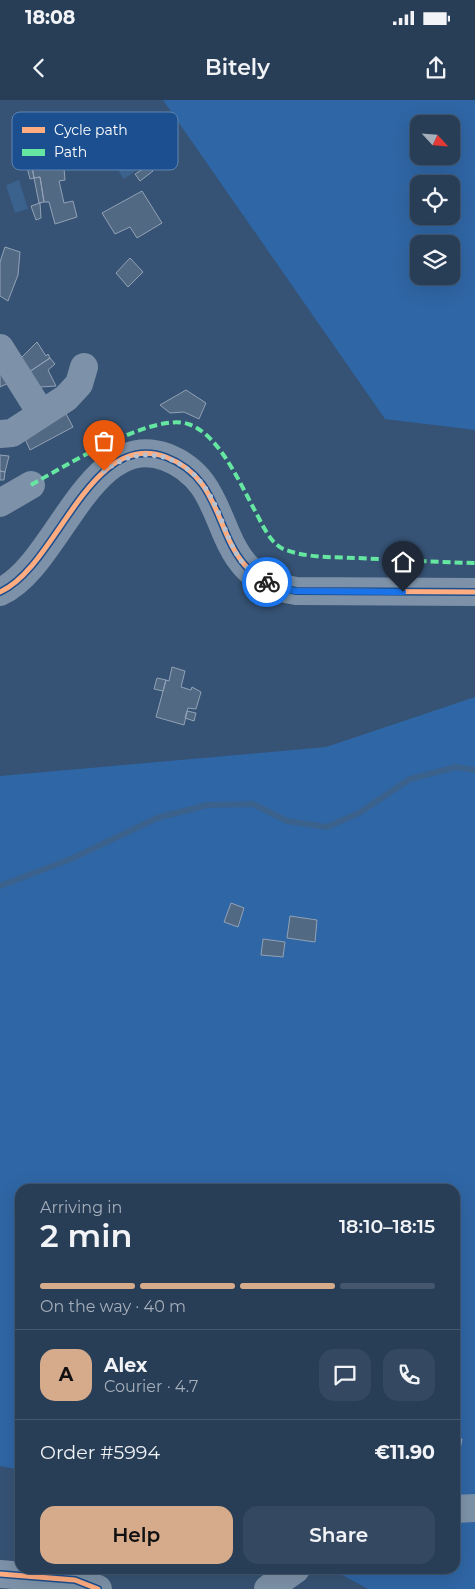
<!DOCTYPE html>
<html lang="en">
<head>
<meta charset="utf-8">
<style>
  body { margin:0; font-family:Montserrat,sans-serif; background:#344961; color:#f1f3f6; height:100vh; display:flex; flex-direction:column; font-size:19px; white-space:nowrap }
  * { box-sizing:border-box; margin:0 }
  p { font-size:16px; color:#a5aeba }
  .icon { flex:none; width:28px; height:28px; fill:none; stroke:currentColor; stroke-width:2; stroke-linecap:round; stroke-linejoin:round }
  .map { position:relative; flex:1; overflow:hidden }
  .sheet { position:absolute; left:15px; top:1084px; width:445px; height:390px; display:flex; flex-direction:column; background:#283e57; border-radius:15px; box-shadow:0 5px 20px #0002,0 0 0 1px #44576d }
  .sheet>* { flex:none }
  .needle { width:32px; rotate:116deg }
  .tools { position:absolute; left:410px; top:15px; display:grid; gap:10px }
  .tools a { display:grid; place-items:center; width:50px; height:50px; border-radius:10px; background:#283e57; box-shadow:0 5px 20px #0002,0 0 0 1px #44576d; font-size:25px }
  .pin { position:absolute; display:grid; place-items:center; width:42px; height:42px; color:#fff; margin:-51px -21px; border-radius:50% 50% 50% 0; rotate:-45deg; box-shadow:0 0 5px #0007 }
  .pin .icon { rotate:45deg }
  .courier { position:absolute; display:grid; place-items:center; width:50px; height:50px; margin:-25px; border:4px solid #1a73e8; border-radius:50%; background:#fff; color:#222; box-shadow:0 1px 6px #0007 }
  .summary em { font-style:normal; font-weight:600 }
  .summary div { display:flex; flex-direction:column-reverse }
  .summary { display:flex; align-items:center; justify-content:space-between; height:85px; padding:0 25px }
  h1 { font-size:32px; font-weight:600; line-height:38px }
  .bar { display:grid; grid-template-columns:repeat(4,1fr); gap:8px 5px; align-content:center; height:60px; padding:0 25px }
  .bar i { height:6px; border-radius:4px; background:#44576d }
  .bar .selected { background:#d6ab8b }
  .bar p { grid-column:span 4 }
  .line { display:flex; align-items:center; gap:12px; padding:0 25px; border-top:1px solid #44576d }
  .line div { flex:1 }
  .round { display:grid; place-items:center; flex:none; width:52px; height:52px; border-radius:15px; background:#344961 }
  .action { display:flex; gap:10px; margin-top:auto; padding:10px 25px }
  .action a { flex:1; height:58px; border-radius:15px; background:#d6ab8b; color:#111; font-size:20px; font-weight:600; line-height:58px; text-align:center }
  .action a+a { background:#344961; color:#f1f3f6 }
  .status { display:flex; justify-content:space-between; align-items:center; height:35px; padding:0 25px; background:#283e57; direction:ltr }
  .status svg { height:14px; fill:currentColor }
  header { display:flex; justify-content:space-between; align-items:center; height:65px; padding:0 25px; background:#283e57; font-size:22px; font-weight:600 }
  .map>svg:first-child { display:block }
</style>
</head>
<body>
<div class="status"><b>18:08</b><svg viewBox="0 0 49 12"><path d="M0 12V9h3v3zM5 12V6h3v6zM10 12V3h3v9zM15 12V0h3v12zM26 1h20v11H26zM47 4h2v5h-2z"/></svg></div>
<header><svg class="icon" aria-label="back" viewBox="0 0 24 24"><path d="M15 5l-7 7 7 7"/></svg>Bitely<svg class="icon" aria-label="share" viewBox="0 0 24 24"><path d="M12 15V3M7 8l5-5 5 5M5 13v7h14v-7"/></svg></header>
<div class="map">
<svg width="475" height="1489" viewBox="0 0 475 1489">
  <rect width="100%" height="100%" fill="#365274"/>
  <path fill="#2f66a5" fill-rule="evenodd" d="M 163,0 L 475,0 L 475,330 L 385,319 ZM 419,24 L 451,24 L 451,56 L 419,56 ZM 419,84 L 451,84 L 451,116 L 419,116 ZM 419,144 L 451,144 L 451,176 L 419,176 Z
    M 475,597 L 475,1489 L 368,1489 L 331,1469 L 455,1469 L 455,1089 L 20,1089 L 20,1370 L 0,1366 L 0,676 L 326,647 Z"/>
  <path fill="#3b618d" d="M 133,56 L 141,67 L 124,79 L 116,67 Z
    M 19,80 L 28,109 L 15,113 L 6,85 Z"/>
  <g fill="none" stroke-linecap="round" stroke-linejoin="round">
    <path stroke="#3b618d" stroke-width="6" d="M 0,786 L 71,759 L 157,718 L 207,705 L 253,704 L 287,721 L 327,727 L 359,713 L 410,679 L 456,667 L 475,670"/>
  </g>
  <path fill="#526984" stroke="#92a2b6" d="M 59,56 L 60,68 L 64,68 L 65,80 L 59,81 L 64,103 L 73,101 L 77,117 L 55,124 L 49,102 L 44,102 L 40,77 L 34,78 L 31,61 Z
    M 31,61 L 34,78 L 30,79 L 26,63 Z
    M 150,65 L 153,71 L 140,81 L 135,74 Z
    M 40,77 L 44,102 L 39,103 L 34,78 Z
    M 142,91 L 162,123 L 137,138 L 130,127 L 115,134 L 102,113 Z
    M 40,103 L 41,118 L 36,120 L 31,106 Z
    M 5,147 L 20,152 L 18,175 L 8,201 L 0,196 L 0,162 Z
    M 130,158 L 143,172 L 128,187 L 116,173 Z
    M 37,242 L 46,256 L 48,254 L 50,258 L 26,274 L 18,261 Z
    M 50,258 L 55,264 L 48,270 L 56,286 L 41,287 L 26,274 Z
    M 0,264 L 15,280 L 0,287 Z
    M 186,290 L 206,303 L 199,319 L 184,312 L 170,313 L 160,305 Z
    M 64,310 L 73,327 L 30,350 L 22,332 Z
    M 0,355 L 9,356 L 5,372 L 0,371 Z
    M 0,371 L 5,372 L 4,380 L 0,380 Z
    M 172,567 L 185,571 L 181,587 L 191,590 L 192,587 L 201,592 L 196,609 L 188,608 L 184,625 L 156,617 L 166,580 L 169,581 Z
    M 157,578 L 166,580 L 163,591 L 154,589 Z
    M 187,611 L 196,613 L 194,621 L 185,618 Z
    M 231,803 L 244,808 L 238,827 L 224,822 Z
    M 290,816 L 317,820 L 315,842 L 287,838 Z
    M 263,839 L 285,842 L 283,857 L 261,855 Z
    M 455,1337 L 462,1339 L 455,1377 Z"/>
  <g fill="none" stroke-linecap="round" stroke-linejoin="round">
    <path stroke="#7d92a8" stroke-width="28" d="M 0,248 L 41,313
      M 0,334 L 12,333 L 66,298 L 79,284 L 84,267
      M 0,403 L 31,385
      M 0,492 C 58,466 89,329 166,357 C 240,385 204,476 296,491 L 475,492
      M 455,1409 L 475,1408
      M 0,1474 L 75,1480 L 98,1489
      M 268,1489 L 296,1469"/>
    <path stroke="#66e7a1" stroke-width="4" stroke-dasharray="8 4" stroke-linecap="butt" d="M 31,385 C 63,367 153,312 188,324 C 218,333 240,383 254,409 C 262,423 270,445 286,450 C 307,458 335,457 357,458 C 397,460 436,462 475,463"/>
    <g stroke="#1b4f8f" stroke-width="8">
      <path id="cycleway" d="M 0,492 C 58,466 89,329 166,357 C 240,385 204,476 296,491 L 475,492
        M 0,1474 L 75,1480 L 98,1489"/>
    </g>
    <use href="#cycleway" stroke="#ffac80" stroke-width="5"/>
  </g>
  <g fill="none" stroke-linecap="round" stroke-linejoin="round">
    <path stroke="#b9c2ce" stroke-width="5" stroke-dasharray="0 9" d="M 104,371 C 141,343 183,353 208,392 C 229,425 227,462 267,482"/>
    <path stroke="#1a73e8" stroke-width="6" d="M 267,482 L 283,489 L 296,491 L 403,492"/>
  </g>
  <rect x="12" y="12" width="166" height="58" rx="8" fill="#1b4f8f" stroke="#5f84b1" stroke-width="1"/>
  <rect x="22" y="27" width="23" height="6" fill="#ffac80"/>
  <rect x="22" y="49" width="23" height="7" fill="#66e7a1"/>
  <g font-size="14" fill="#fff">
    <text x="54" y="35">Cycle path</text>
    <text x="54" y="57">Path</text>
  </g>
</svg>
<div class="tools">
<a><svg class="needle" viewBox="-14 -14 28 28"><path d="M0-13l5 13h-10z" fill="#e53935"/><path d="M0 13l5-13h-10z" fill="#a5aeba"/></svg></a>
<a><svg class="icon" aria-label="locate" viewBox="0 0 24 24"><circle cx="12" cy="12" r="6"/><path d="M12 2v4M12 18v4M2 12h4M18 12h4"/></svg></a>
<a><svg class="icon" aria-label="layers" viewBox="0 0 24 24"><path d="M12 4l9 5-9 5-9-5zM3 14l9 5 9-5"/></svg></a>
</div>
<div class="pin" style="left:104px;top:371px;background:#ea580c"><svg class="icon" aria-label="bag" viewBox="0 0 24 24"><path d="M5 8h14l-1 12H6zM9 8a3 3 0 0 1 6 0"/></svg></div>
<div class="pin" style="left:403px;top:492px;background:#1f2937"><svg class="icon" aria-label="home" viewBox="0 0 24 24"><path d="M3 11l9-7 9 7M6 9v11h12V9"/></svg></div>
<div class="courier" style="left:267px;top:482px"><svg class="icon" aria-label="bike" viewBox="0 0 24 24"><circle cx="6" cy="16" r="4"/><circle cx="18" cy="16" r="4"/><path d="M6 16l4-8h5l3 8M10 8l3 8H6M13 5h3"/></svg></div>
<section class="sheet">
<div class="summary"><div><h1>2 min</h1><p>Arriving in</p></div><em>18:10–18:15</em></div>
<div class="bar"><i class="selected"></i><i class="selected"></i><i class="selected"></i><i></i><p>On the way · 40 m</p></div>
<div class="line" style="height:90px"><b class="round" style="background:#d6ab8b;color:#111">A</b><div><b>Alex</b><p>Courier · 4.7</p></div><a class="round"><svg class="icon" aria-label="chat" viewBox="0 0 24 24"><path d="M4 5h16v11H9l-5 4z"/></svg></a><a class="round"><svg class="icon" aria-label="phone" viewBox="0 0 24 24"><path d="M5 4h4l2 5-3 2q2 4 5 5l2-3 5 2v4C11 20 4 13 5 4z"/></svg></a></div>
<div class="line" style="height:65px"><div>Order #5994</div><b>€11.90</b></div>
<div class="action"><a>Help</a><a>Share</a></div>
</section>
</div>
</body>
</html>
